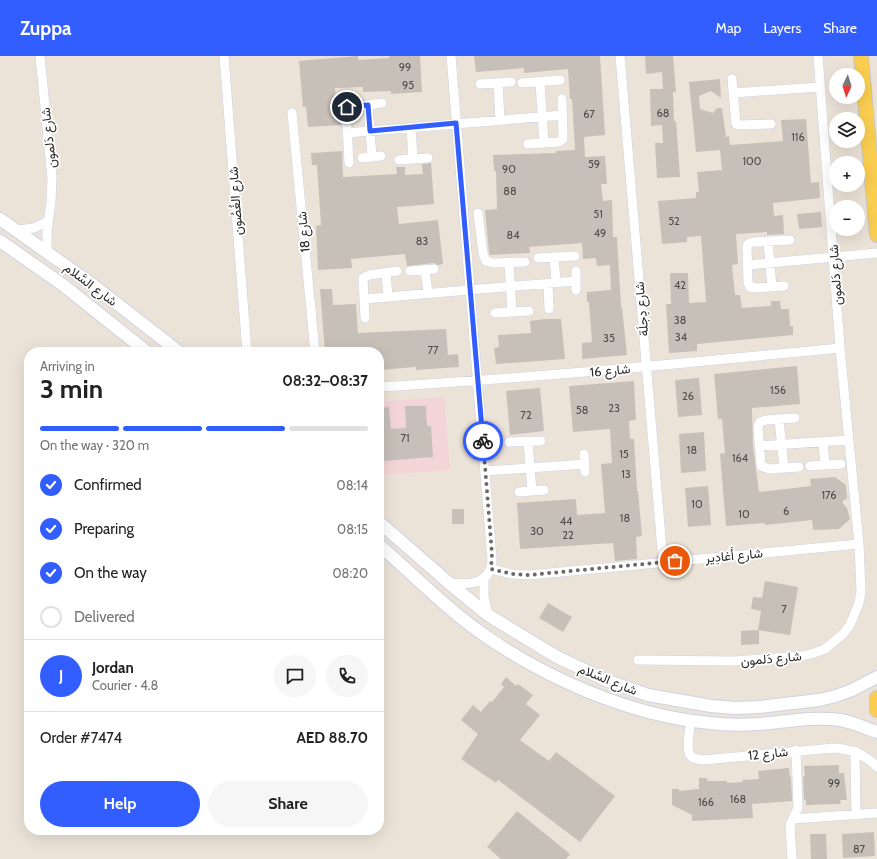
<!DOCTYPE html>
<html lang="en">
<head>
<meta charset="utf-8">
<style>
  body { margin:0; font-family:Cabin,Vazirmatn,sans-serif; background:#f6f6f6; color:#222; height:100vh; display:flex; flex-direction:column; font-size:15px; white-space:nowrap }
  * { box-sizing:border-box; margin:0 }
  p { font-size:13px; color:#767676 }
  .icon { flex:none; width:22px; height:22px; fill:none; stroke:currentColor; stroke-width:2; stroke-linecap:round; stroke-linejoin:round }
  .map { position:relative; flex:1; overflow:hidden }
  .panel { position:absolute; left:24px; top:291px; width:360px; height:488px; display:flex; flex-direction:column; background:#fff; border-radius:16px; box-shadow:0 4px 16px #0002 }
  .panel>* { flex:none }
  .needle { width:26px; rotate:184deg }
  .tools { position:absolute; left:829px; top:12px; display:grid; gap:8px }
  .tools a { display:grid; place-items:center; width:36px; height:36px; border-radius:50%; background:#fff; box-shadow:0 4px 16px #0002; font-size:20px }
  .pin { position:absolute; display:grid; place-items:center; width:34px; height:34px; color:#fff; margin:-17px; border:2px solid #fff; border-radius:50%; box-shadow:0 1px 4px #0007 }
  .courier { position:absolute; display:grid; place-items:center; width:40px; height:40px; margin:-20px; border:3px solid #325dff; border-radius:50%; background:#fff; color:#222; box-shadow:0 1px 5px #0007 }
  .overview em { font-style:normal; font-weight:700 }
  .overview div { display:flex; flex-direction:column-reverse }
  .overview { display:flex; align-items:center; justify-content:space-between; height:68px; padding:0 16px }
  h1 { font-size:26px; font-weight:700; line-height:30px }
  .bar { display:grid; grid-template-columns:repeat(4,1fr); gap:6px 4px; align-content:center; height:48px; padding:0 16px }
  .bar i { height:5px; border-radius:3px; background:#e0e0e0 }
  .bar .selected { background:#325dff }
  .bar p { grid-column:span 4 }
  .line { display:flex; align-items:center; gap:10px; padding:0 16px; border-top:1px solid #e0e0e0 }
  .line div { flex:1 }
  .round { display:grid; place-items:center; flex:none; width:42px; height:42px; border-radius:21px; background:#f6f6f6 }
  ol { padding:0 16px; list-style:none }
  li { display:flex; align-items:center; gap:12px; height:44px }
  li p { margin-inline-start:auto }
  li .icon { padding:4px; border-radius:50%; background:#325dff; color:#fff; stroke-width:4 }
  li:last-child { color:#767676 }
  li i { width:22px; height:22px; border:2px solid #e0e0e0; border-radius:50% }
  .cta { display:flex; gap:8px; margin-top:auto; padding:8px 16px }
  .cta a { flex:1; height:46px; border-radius:24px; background:#325dff; color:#fff; font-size:16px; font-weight:700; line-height:46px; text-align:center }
  .cta a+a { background:#f6f6f6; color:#222 }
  header { display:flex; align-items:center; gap:24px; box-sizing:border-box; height:56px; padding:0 20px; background:#325dff; color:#fff }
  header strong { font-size:19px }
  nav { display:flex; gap:22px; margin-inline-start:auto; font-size:14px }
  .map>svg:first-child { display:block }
</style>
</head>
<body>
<header>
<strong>Zuppa</strong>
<nav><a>Map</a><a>Layers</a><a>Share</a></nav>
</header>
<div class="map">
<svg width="877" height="803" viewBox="0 0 877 803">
  <rect width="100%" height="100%" fill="#ece3d8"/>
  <path fill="#f4d5d7" d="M 444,341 L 450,414 L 379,419 L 379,346 Z"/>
  <path fill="#c7c0b8" d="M 358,0 L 358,4 L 389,2 L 389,0 L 420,0 L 422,36 L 391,38 L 391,35 L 363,36 L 363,31 L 335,32 L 337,56 L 339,56 L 341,69 L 308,71 L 306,51 L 303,51 L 299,5 Z
    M 474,0 L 600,0 L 605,79 L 584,81 L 585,101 L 605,100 L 607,128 L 601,128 L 603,145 L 612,144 L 613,181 L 617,181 L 621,251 L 622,251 L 627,299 L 582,303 L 582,287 L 592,286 L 589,246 L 587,246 L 587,236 L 611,234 L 610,209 L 597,210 L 596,202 L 583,203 L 582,187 L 529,191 L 530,197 L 490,199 L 489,196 L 485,154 L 497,153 L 496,115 L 494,115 L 493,99 L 556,97 L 556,95 L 575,94 L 572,43 L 570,43 L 568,13 L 524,17 L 524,12 L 476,16 Z
    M 645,0 L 673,0 L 676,36 L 673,36 L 674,65 L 676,65 L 680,121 L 657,122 L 655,87 L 663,87 L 662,69 L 651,70 L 650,33 L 663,33 L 662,16 L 646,18 Z
    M 720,23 L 721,42 L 711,35 L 699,40 L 700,53 L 713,57 L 717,52 L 722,52 L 726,81 L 729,80 L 730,89 L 783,85 L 781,64 L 806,63 L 811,127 L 819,126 L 820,142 L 773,147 L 774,160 L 783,159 L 784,178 L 767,179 L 767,176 L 736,178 L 738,208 L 732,209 L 735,239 L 740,239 L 742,252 L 771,250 L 771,245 L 780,245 L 781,253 L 789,253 L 790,270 L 793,270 L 793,279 L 697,288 L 697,295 L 669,297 L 666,248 L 671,248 L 670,217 L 688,217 L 689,247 L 706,246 L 701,180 L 687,181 L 687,186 L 662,188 L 658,145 L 696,142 L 696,136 L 699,136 L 697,116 L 722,114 L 720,94 L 696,96 L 689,26 Z
    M 342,95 L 343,121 L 397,118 L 396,111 L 405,111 L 405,119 L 423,118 L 422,108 L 431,107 L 434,148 L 397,151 L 399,168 L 438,164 L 443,208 L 438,209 L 434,207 L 407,210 L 405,198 L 351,203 L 352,212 L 318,214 L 316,170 L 321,169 L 317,109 L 312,109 L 311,97 Z
    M 821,156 L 822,171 L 799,173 L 797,158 Z
    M 320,233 L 332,233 L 333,249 L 356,248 L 358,277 L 446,273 L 448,299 L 458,298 L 459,311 L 416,314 L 416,311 L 379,314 L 379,296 L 325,296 Z
    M 545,263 L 561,263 L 565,303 L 496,308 L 494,292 L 499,291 L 498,279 L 531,277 L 530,265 Z
    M 797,310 L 800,348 L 752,352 L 753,391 L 759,436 L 811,430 L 810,423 L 835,421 L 846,429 L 847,442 L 842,446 L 847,452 L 850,463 L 839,473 L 813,474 L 812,464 L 765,469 L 765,467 L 726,470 L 720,398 L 725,397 L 722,363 L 718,363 L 714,318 Z
    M 699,322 L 702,359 L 678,361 L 675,324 Z
    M 634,325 L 636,364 L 629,365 L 630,383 L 634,383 L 637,435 L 638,435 L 642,480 L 636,481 L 637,503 L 615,505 L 613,487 L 520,493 L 517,447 L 576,443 L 577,459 L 605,457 L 601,408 L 612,407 L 610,373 L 573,376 L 569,330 Z
    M 540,332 L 544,375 L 510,379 L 506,335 Z
    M 405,350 L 426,350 L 427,370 L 431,370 L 433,401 L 383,405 L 379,352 L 389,351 L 391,373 L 406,372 Z
    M 704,376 L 706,415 L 681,417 L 679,378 Z
    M 708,430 L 711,469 L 688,471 L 685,432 Z
    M 452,453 L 464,453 L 464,468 L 452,468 Z
    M 765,525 L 798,531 L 790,579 L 758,574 L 761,555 L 751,553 L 753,541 L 762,542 Z
    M 548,547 L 572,561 L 563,576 L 539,562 Z
    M 759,574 L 759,588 L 741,589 L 741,575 Z
    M 506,621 L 516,630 L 518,628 L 533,639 L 526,648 L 540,659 L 520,684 L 549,705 L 556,696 L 615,740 L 580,786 L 498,724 L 496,727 L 461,703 L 478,678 L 461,664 L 473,649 L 481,656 L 490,645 L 492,646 L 504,631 L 501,628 Z
    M 839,709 L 839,717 L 844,717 L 847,744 L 840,744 L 841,748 L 806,749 L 806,744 L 804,744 L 803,720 L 805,720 L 804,710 Z
    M 789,712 L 790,721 L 791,721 L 792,745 L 752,748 L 753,762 L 692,765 L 692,759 L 672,749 L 672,733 L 679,733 L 679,735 L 699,733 L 699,722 L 707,722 L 707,725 L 727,725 L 727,727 L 743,726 L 742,724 L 759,723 L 758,715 Z
    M 517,755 L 570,798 L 566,803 L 501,803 L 487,791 Z
    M 874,776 L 875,800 L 843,802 L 842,778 Z
    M 810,778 L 826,778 L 827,803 L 811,803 Z"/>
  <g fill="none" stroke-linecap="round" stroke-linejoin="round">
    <g stroke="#ced2e3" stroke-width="10">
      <path id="street" d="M 40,0 L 52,122 L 51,146 L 47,175 L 47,196
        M 224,0 L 247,296
        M 620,0 L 663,505
        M 732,23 L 736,68 L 739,69 L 771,68
        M 540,26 L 544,87
        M 498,27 L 500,64
        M 522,27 L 560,24
        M 480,28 L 511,26
        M 733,37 L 820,31
        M 368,49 L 372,101
        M 292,57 L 315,296
        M 411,71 L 413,103
        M 347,77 L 563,59
        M 528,88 L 559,86 L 563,83 L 562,43
        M 362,102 L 381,100
        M 399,104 L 428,102
        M 349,107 L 346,52 L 382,47
        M 478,157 L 483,198 L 486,205 L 493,207 L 525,206
        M 18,174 L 34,172 L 48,165
        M 768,185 L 772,231
        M 554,201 L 556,226
        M 538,202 L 575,200
        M 509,207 L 512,256
        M 747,209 L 877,197
        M 425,214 L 428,237
        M 410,215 L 434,213
        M 576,215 L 576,234
        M 386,217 L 388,241
        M 548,227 L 549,253
        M 784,230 L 756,232 L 750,231 L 748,227 L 747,191 L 748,188 L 753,186 L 790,184
        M 364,243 L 576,225
        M 495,257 L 529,255
        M 365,262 L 363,222 L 369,219 L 397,215
        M 379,331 C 533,322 687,307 840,292
        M 795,362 L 766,364 L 760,366 L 758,371 L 761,410 L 769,413 L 799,411
        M 779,363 L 784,412
        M 509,386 L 541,385
        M 528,386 L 532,435
        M 823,386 L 825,409
        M 759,390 L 849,384
        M 584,398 L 585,416
        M 810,410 L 841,408
        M 486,415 L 585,408
        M 519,436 L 544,434
        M 491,513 L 512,518 L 529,519 L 859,488
        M 484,523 L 484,541 L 488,559
        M 449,527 C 468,529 491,529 492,504 L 451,0
        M 638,604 L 734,605 L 802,600 L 814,597 L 825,593 L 843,578 L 850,569 L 859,547 L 861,536 L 859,488 L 840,292 L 818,0
        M 691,665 C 690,673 684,697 693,702 C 696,703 700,703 703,704 L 834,692 C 851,693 865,698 877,711
        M 855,695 L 856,759
        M 793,763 L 877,757
        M 792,803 L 790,769 L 798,752 L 796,694"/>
    </g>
    <g stroke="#ced2e3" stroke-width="14">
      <path id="secondary" d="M 0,163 L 93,229 L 179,296
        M 0,185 L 63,229 L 147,296
        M 379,466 L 449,527 L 488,559 L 557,601 L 608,625 L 648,639 L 711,650 L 735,652 L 759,651 L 819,644 L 836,640 L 852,634 L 877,621
        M 379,489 C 412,517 442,549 477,574 C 542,621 630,660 710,667 C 726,669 743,669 759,668 C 785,666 813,660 840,664 C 853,666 865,672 877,676"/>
    </g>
    <g stroke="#c7c7c7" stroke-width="16">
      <path id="primary" d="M 861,0 L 877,179
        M 877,642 L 877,654"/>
    </g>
    <use href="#street" stroke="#fff" stroke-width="9"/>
    <use href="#secondary" stroke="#fff" stroke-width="12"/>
    <use href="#primary" stroke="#face50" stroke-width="14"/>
  </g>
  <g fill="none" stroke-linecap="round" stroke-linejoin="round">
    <path stroke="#6d6966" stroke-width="4" stroke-dasharray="0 7.2" d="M 483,385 L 492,498 L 491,513 L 512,518 L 529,519 L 675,505"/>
    <path stroke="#325dff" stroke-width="5" d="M 347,51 L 368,49 L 370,75 L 456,67 L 483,385"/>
  </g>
  <g text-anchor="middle" stroke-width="3.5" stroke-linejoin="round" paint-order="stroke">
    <g font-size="11" fill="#504e4c">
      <text x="405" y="15">99</text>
      <text x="408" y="33">95</text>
      <text x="663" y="61">68</text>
      <text x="589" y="62">67</text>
      <text x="798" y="85">116</text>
      <text x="752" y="109">100</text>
      <text x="594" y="112">59</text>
      <text x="509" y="117">90</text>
      <text x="510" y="139">88</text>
      <text x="598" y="162">51</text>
      <text x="674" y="169">52</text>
      <text x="600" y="181">49</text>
      <text x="513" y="183">84</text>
      <text x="422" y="189">83</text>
      <text x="680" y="233">42</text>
      <text x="680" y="268">38</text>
      <text x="681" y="285">34</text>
      <text x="609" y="286">35</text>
      <text x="433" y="298">77</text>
      <text x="778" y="338">156</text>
      <text x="688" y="344">26</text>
      <text x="614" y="356">23</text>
      <text x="582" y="358">58</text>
      <text x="526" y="363">72</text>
      <text x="405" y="386">71</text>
      <text x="692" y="398">18</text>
      <text x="624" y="402">15</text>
      <text x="740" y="406">164</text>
      <text x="626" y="422">13</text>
      <text x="829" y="443">176</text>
      <text x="697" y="452">10</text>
      <text x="786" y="459">6</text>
      <text x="744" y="462">10</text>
      <text x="625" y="466">18</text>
      <text x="566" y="469">44</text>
      <text x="537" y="479">30</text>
      <text x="568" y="483">22</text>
      <text x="784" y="557">7</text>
      <text x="834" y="731">99</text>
      <text x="738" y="747">168</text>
      <text x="706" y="750">166</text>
      <text x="859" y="797">87</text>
    </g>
    <g font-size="13" fill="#282828" stroke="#fff">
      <text transform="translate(48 82) rotate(-96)" y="5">شارع دَلمون</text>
      <text transform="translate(235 145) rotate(-94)" y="5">شارع الغُصُون</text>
      <text transform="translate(303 176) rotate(-95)" y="5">شارع 18</text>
      <text transform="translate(835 219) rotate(-94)" y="5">شارع دَلمون</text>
      <text transform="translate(91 228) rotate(37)" y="5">شارع السَّلام</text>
      <text transform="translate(641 253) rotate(-95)" y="5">شارع دِجلَة</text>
      <text transform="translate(610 314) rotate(-5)" y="5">شارع 16</text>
      <text transform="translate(734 499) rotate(-5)" y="5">شارع أَغادِير</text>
      <text transform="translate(771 602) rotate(-5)" y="5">شارع دَلمون</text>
      <text transform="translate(608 623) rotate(22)" y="5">شارع السَّلام</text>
      <text transform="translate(768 697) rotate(-6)" y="5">شارع 12</text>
    </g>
  </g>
</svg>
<div class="tools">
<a><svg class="needle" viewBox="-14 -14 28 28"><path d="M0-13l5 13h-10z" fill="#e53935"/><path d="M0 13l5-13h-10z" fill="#767676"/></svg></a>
<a><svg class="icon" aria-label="layers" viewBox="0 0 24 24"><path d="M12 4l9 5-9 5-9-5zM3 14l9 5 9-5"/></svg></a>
<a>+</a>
<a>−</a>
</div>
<div class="pin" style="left:675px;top:505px;background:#ea580c"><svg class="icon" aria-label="bag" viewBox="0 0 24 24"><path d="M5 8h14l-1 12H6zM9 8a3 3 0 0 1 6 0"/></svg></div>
<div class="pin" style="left:347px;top:51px;background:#1f2937"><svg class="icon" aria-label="home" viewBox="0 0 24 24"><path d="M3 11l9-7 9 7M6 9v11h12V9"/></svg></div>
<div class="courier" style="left:483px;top:385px"><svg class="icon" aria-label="bike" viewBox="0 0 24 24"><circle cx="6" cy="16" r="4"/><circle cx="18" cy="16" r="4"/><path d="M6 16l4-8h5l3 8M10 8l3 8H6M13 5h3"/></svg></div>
<section class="panel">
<div class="overview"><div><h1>3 min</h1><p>Arriving in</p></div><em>08:32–08:37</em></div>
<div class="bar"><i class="selected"></i><i class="selected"></i><i class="selected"></i><i></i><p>On the way · 320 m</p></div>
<ol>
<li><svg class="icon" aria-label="check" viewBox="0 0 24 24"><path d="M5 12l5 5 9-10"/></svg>Confirmed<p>08:14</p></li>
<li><svg class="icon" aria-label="check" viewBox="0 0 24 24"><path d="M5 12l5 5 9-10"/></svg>Preparing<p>08:15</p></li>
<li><svg class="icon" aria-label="check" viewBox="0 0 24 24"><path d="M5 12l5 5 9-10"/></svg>On the way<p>08:20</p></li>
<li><i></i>Delivered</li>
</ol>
<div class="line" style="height:72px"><b class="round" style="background:#325dff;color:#fff">J</b><div><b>Jordan</b><p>Courier · 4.8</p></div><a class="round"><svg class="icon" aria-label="chat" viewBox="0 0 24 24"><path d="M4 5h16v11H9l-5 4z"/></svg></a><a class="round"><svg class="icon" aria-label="phone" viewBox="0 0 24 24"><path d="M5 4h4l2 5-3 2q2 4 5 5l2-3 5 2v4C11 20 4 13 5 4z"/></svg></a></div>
<div class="line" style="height:52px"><div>Order #7474</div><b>AED 88.70</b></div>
<div class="cta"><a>Help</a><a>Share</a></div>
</section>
</div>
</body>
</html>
